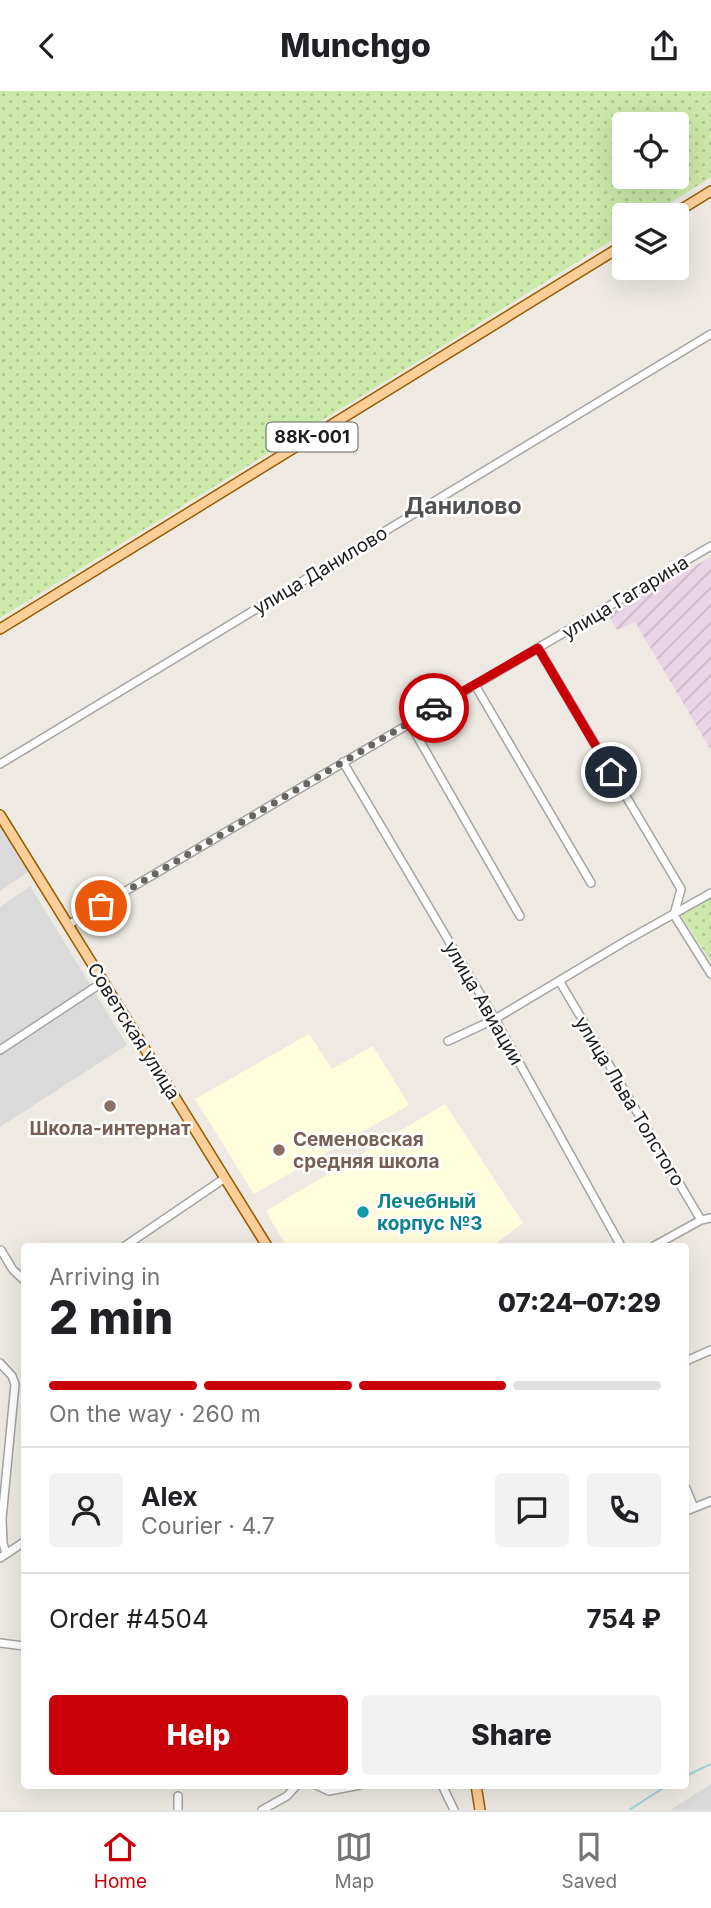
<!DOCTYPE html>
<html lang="en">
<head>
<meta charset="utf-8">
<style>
  body { margin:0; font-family:Inter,sans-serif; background:#f2f2f2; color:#202124; height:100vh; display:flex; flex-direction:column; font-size:26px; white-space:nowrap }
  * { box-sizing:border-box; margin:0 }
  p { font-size:23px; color:#757577 }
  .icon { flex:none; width:38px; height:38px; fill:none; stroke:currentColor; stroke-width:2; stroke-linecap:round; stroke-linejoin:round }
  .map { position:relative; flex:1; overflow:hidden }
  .panel { position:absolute; left:21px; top:1152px; width:668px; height:546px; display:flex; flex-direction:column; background:#fff; border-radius:7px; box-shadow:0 7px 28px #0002 }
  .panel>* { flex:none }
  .controls { position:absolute; left:612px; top:21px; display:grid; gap:14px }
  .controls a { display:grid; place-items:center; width:77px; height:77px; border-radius:7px; background:#fff; box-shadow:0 7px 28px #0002; font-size:35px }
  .pin { position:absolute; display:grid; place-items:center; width:60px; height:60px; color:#fff; margin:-30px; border:4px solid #fff; border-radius:50%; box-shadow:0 2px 7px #0007 }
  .courier { position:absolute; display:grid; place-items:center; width:70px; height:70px; margin:-35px; border:5px solid #ca0008; border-radius:50%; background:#fff; color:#222; box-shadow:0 2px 9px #0007 }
  .head em { font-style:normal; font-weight:800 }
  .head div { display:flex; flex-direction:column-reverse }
  .head { display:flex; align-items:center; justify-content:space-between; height:119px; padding:0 28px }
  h1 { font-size:46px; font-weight:800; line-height:52px }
  .bar { display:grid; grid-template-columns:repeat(4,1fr); gap:10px 7px; align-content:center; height:84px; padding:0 28px }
  .bar i { height:9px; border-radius:5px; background:#e0e0e0 }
  .bar .active { background:#ca0008 }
  .bar p { grid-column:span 4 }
  .line { display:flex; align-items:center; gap:18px; padding:0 28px; border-top:2px solid #e0e0e0 }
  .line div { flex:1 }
  .round { display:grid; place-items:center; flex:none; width:74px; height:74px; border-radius:7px; background:#f2f2f2 }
  .button { display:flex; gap:14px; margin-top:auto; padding:14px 28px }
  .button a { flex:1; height:80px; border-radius:7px; background:#ca0008; color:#fff; font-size:28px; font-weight:800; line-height:80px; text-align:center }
  .button a+a { background:#f2f2f2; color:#202124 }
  header { display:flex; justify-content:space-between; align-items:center; height:91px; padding:0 28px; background:#fff; font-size:32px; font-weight:800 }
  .dock { display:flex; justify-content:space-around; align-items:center; height:98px; border-top:2px solid #e0e0e0; background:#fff; font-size:19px; color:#757577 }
  .dock a { display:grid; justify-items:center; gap:4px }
  .dock .active { color:#ca0008 }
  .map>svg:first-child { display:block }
</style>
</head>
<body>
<header><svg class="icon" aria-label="back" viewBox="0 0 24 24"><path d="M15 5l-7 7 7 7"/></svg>Munchgo<svg class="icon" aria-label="share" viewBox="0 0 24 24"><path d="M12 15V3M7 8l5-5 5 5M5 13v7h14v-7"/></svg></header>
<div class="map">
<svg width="711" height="1719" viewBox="0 0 711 1719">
  <defs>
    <pattern id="industrial-furrows" width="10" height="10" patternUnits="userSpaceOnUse" patternTransform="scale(1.75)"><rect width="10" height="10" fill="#e8d4e5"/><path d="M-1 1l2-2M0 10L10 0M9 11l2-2" fill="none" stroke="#c7b6c4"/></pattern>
    <pattern id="grass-dots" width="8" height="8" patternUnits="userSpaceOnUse" patternTransform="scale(1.75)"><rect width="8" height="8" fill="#cbe9a8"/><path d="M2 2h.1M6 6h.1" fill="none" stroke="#aec790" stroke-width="1.8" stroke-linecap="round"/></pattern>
  </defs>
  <rect width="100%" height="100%" fill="#eeeae3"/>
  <path fill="#dbdada" d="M 0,735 L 28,781 L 0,800 Z
    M 30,795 L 127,954 L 0,1036 L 0,816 Z
    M 711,1693 L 711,1719 L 670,1719 Z"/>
  <path fill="url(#industrial-furrows)" d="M 711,466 L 711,659 L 635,531 L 617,539 L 608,523 Z"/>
  <path fill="#fffddb" d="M 309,943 L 332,978 L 373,955 L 409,1014 L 254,1103 L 195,1008 Z
    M 445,1013 L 523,1132 L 495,1153 L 496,1155 L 286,1155 L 266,1120 Z"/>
  <path fill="url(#grass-dots)" fill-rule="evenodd" d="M 0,0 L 711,0 L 711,86 L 651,124 L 625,124 L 625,141 L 430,263 L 0,527 ZM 625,33 L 677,33 L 677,86 L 625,86 Z
    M 711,806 L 711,871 L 680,823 Z"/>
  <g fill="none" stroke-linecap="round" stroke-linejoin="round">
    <path stroke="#a2d2dd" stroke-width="2" d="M 686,1685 L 711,1673
      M 629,1719 L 668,1694"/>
    <g stroke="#a4a4a4" stroke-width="10">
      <path id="minor" d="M 538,557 L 681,798 L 674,824 L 711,883
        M 475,594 L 591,792
        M 409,631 L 520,825
        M 343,671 L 495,928 L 621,1155
        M 0,673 L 711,243
        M 68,834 L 711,455
        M 560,891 L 701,1129
        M 448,950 L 495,928 L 629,848 L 711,802
        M 0,959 L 103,891
        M 125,1155 L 225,1087
        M 654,1155 L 701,1129 L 711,1127
        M 1,1159 L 13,1179 L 24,1189
        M 686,1270 L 711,1259
        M 0,1272 L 12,1285 L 15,1293 L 2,1428 L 3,1452 L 6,1463
        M 686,1397 L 694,1417
        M 686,1420 L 711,1410
        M 0,1467 L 24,1451
        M 0,1552 L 24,1555
        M 316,1694 L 329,1700 L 360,1694
        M 442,1694 L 454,1719
        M 178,1705 L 178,1719
        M 262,1719 L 287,1705 L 297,1694"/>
    </g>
    <g stroke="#965e00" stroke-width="12">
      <path id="major" d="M 672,124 L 711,100
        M 0,538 L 625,153
        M 0,724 L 267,1155
        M 476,1694 L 480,1719"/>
    </g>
    <use href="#minor" stroke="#fff" stroke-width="7"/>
    <use href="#major" stroke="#fcce9a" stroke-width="9"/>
  </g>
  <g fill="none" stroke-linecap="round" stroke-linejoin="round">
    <path stroke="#666562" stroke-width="7" stroke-dasharray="0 12.6" d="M 101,815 L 434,617"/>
    <path stroke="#ca0008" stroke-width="9" d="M 434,617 L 538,557 L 611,681"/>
  </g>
  <g fill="#8d6e63" stroke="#fff" stroke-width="2.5">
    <circle cx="110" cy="1015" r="7"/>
    <circle cx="279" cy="1059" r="7"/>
  </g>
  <circle fill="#0f9aa8" stroke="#fff" stroke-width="2.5" cx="363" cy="1121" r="7"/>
  <g text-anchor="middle" stroke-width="5" stroke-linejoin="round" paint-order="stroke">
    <rect fill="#fff" stroke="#616161" stroke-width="2" x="266.5" y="331.5" width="91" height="29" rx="5"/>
    <g font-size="18" font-weight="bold" fill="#1d1d1d">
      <text x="312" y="352">88К-001</text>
    </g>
    <g font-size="19" fill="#1d1d1d" stroke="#fff">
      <text transform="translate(320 479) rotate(-31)" y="7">улица Данилово</text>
      <text transform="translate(625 506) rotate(-31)" y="7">улица Гагарина</text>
      <text transform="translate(484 912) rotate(60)" y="7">улица Авиации</text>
      <text transform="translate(134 940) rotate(58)" y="7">Советская улица</text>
      <text transform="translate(630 1010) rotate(59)" y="7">улица Льва Толстого</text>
    </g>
    <g font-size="19" font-weight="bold" fill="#785e54" stroke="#fff">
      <text x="110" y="1044">Школа-интернат</text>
      <text x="293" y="1055" text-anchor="start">Семеновская<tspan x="293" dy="22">средняя школа</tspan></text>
    </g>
    <g font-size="19" font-weight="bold" fill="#0d838f" stroke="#fff" text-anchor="start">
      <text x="377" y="1117">Лечебный<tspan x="377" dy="22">корпус №3</tspan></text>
    </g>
    <g font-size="23" font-weight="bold" fill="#505050" stroke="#fff">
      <text x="463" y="423">Данилово</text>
    </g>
  </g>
</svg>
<div class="controls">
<a><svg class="icon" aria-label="locate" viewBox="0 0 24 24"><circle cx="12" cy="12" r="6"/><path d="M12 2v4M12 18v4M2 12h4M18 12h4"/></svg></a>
<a><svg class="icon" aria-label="layers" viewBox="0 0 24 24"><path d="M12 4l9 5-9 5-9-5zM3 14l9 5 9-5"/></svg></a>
</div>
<div class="pin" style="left:101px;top:815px;background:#ea580c"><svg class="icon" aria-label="bag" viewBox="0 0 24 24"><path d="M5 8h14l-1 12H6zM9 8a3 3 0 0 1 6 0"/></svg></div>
<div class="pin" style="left:611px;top:681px;background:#1f2937"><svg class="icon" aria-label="home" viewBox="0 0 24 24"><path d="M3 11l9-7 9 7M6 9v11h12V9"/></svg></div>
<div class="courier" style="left:434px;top:617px"><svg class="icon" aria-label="car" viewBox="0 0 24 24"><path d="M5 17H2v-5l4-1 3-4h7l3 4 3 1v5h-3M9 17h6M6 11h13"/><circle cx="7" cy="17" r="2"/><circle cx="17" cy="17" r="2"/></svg></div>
<section class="panel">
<div class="head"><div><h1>2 min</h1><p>Arriving in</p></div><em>07:24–07:29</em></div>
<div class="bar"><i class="active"></i><i class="active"></i><i class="active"></i><i></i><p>On the way · 260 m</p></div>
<div class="line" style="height:126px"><a class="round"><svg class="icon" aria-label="person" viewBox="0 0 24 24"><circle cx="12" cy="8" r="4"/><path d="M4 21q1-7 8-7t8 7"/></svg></a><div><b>Alex</b><p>Courier · 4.7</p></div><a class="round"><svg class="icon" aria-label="chat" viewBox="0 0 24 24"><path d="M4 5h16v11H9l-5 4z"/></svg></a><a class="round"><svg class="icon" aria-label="phone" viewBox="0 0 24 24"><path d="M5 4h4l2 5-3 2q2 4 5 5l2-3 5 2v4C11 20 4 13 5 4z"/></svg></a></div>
<div class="line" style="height:91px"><div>Order #4504</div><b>754 ₽</b></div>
<div class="button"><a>Help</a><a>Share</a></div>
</section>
</div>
<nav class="dock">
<a class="active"><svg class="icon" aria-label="home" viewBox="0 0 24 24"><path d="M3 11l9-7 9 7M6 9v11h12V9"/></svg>Home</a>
<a><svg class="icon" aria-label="map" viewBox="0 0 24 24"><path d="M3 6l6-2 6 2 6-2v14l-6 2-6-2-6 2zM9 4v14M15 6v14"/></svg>Map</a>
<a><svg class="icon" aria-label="saved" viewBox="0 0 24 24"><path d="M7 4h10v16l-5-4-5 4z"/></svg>Saved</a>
</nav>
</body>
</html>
